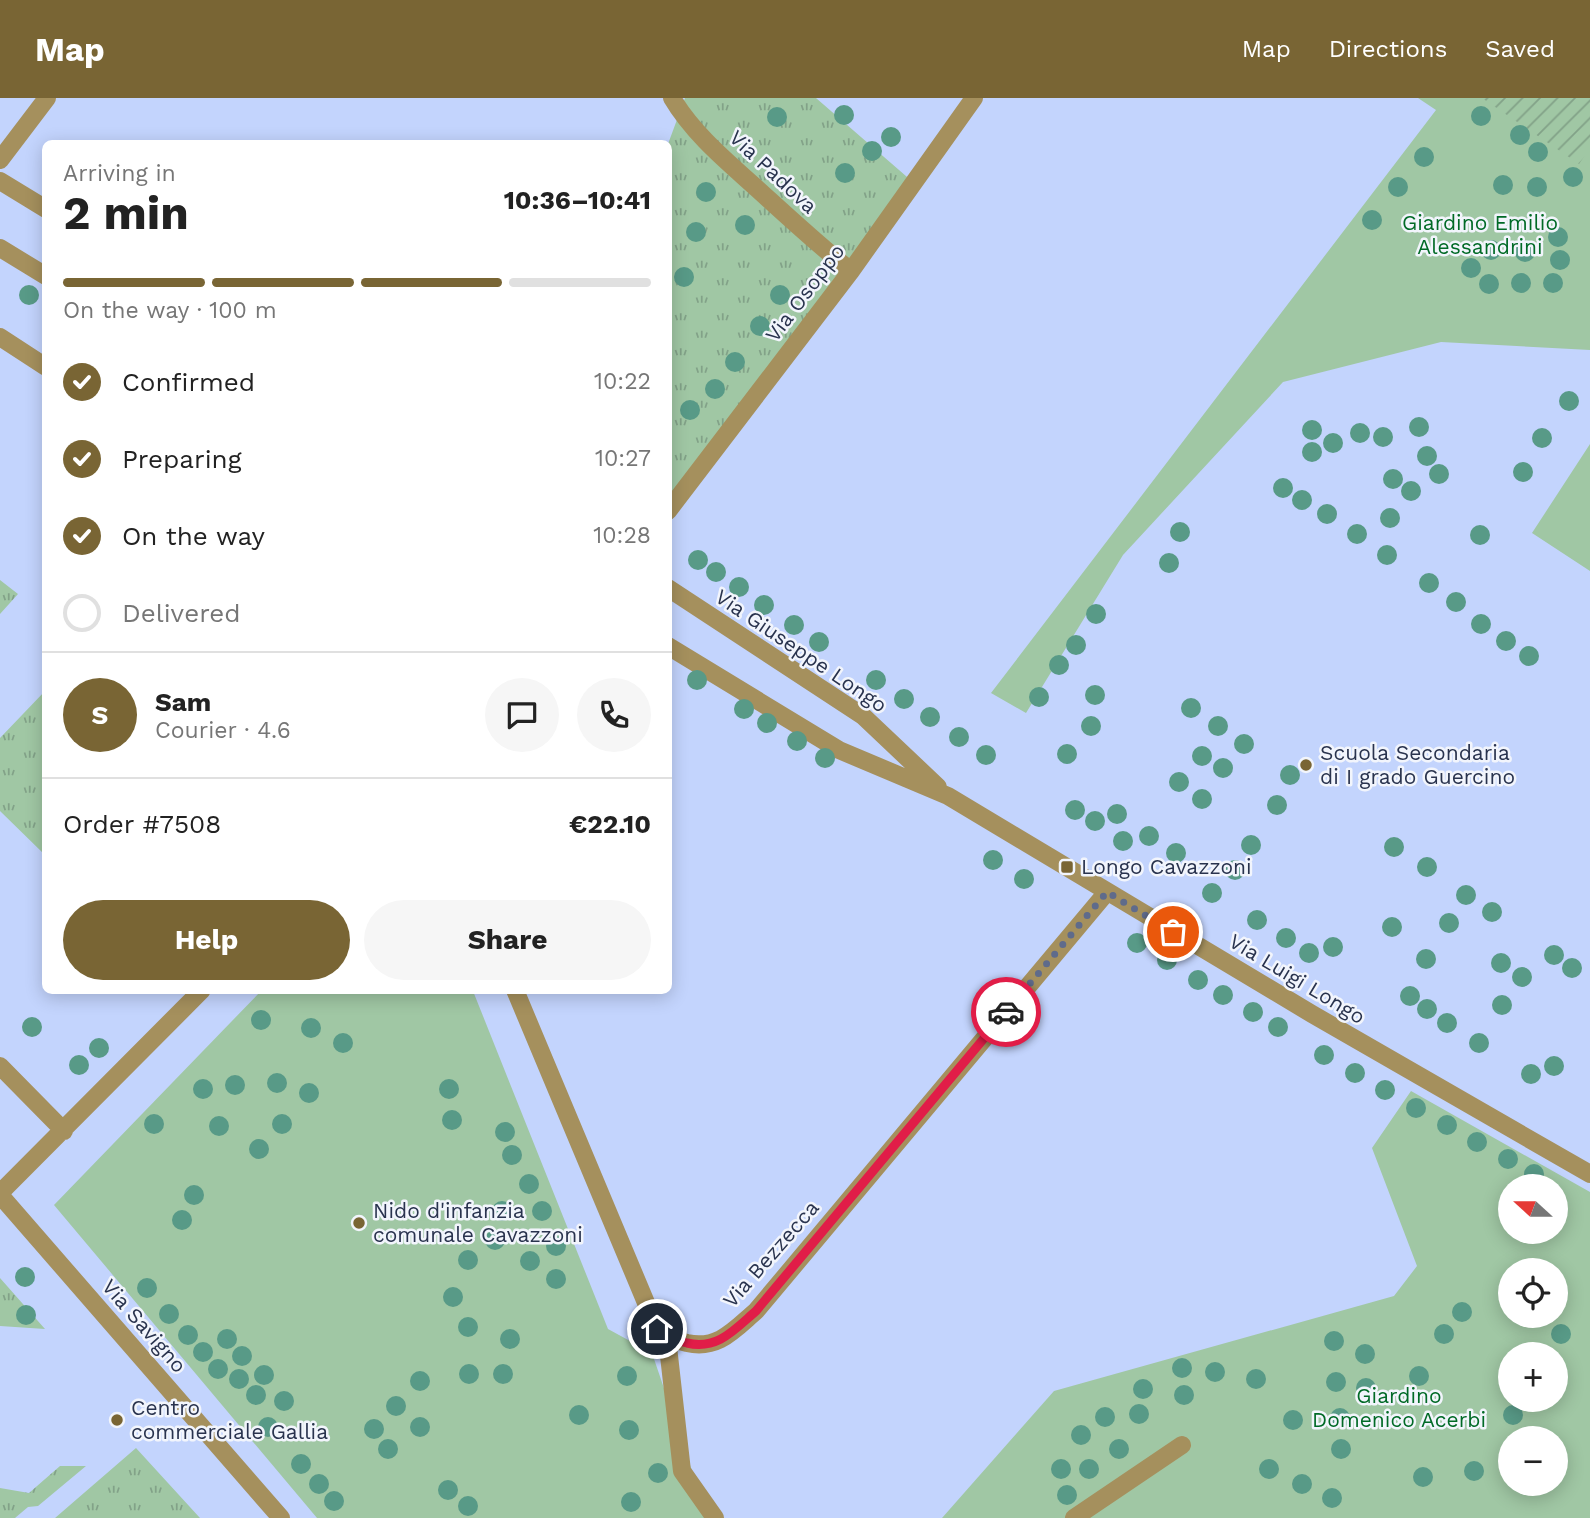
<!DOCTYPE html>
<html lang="en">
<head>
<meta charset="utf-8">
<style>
  body { margin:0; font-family:"Work Sans",sans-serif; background:#f6f6f6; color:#222; height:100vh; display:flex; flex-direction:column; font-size:26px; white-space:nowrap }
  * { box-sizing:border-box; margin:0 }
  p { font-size:23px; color:#767676 }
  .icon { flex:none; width:38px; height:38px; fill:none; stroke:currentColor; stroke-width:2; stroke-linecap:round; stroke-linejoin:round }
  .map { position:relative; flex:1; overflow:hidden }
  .drawer { position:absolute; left:42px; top:42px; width:630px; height:854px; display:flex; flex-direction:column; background:#fff; border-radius:10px; box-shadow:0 4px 18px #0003 }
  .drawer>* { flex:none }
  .needle { width:46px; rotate:291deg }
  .tools { position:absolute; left:1498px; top:1076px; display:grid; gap:14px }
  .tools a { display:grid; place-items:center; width:70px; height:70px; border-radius:50%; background:#fff; box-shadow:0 4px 18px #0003; font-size:35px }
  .pin { position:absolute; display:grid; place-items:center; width:60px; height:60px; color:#fff; margin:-30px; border:4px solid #fff; border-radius:50%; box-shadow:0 2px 7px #0007 }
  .courier { position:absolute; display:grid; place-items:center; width:70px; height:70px; margin:-35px; border:5px solid #e11d48; border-radius:50%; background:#fff; color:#222; box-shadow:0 2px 9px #0007 }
  .head em { font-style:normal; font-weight:700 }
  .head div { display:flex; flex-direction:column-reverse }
  .head { display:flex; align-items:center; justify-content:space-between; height:119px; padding:0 21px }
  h1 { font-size:46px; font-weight:700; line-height:52px }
  .bar { display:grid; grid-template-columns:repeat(4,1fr); gap:10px 7px; align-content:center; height:84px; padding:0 21px }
  .bar i { height:9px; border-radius:5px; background:#e0e0e0 }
  .bar .on { background:#796534 }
  .bar p { grid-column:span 4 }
  .line { display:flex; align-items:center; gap:18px; padding:0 21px; border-top:2px solid #e0e0e0 }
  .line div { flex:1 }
  .round { display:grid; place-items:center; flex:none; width:74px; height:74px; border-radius:37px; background:#f6f6f6 }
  ol { padding:0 21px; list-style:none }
  li { display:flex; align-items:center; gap:21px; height:77px }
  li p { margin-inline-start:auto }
  li .icon { padding:7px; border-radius:50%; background:#796534; color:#fff; stroke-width:4 }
  li:last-child { color:#767676 }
  li i { width:38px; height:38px; border:4px solid #e0e0e0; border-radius:50% }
  .action { display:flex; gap:14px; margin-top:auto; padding:14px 21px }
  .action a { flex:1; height:80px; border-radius:42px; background:#796534; color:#fff; font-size:28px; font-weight:700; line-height:80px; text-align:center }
  .action a+a { background:#f6f6f6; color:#222 }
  header { display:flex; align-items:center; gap:42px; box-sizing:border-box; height:98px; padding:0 35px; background:#796534; color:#fff }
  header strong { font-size:33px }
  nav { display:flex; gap:38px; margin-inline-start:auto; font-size:24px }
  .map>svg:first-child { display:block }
</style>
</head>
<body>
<header>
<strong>Map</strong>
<nav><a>Map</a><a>Directions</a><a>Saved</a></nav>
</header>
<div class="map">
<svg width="1590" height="1420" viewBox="0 0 1590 1420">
  <defs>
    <pattern id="grass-tufts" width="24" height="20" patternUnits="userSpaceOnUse" patternTransform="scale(1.75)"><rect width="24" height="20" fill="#a0c7a4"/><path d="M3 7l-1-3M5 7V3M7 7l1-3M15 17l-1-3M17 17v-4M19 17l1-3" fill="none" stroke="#82a288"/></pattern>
    <pattern id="garden-furrows" width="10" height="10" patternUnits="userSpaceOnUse" patternTransform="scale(1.75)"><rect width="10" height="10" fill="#a0c7a4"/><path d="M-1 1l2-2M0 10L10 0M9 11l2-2" fill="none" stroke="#82a288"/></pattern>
  </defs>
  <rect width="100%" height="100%" fill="#c3d4fd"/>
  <path fill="url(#grass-tufts)" d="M 685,0 L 816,0 L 914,85 L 669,413 L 668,46 Z
    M 0,482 L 18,496 L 0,516 Z
    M 45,593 L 45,757 L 0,713 L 0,640 Z
    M 0,1180 L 45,1231 L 0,1228 Z
    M 136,1350 L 200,1420 L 55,1420 Z
    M 60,1368 L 86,1368 L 38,1408 L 28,1409 L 15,1420 L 0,1420 L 0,1390 L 29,1395 Z"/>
  <path fill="#a0c7a4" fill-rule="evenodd" d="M 1418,0 L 1590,0 L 1590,252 L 1441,244 L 1283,284 L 1123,457 L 1026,615 L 991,595 L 1436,12 Z
    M 1590,346 L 1590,473 L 1532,435 Z
    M 261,893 L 473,893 L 608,1231 L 652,1255 L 708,1420 L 317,1420 L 54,1107 Z
    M 1411,993 L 1590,1094 L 1590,1420 L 942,1420 L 1054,1293 L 1394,1198 L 1417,1168 L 1372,1050 ZM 1510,1088 L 1556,1088 L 1556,1134 L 1510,1134 ZM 1510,1172 L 1556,1172 L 1556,1218 L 1510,1218 ZM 1510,1256 L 1556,1256 L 1556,1302 L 1510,1302 ZM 1510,1340 L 1556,1340 L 1556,1386 L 1510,1386 Z"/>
  <path fill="url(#garden-furrows)" d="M 1482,0 L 1590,0 L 1590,50 L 1579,66 Z"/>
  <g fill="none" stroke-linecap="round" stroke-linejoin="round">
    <path stroke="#a5905d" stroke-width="18" d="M 672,0 C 692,34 724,61 753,87 C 785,116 817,146 851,173
      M 0,62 L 47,0
      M 0,83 L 46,111
      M 0,150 L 46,178
      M 0,239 L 46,269
      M 668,413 L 851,173 L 974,0
      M 668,490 L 863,618 L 938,689
      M 668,548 L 839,652 L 948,698 L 1312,916 L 1590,1076
      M 515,892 L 657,1231 C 667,1240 675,1242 687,1245 C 718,1252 734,1232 756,1213 L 1107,794
      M 0,968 L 64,1033
      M 0,1095 L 202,892
      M 0,1097 L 281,1420
      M 667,1240 L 682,1373 L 715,1420
      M 1074,1420 L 1182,1347"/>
  </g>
  <g fill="#589a87">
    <circle cx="844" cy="17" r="10"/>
    <circle cx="1481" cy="18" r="10"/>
    <circle cx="777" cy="19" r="10"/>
    <circle cx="1520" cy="37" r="10"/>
    <circle cx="891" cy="39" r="10"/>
    <circle cx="872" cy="53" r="10"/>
    <circle cx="1538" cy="54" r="10"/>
    <circle cx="1424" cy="59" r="10"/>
    <circle cx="845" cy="75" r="10"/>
    <circle cx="1573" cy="79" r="10"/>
    <circle cx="1503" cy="87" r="10"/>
    <circle cx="1398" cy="89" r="10"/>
    <circle cx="1537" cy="89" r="10"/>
    <circle cx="706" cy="94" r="10"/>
    <circle cx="1372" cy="122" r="10"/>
    <circle cx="745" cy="127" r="10"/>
    <circle cx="696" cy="134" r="10"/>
    <circle cx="1558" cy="139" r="10"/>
    <circle cx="1491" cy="152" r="10"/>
    <circle cx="1525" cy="154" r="10"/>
    <circle cx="1560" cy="162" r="10"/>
    <circle cx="1471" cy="170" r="10"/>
    <circle cx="684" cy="179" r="10"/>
    <circle cx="1521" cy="185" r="10"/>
    <circle cx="1553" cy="185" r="10"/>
    <circle cx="1489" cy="186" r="10"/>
    <circle cx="29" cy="197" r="10"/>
    <circle cx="780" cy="197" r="10"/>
    <circle cx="760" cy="228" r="10"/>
    <circle cx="735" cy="264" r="10"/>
    <circle cx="715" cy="291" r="10"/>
    <circle cx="1569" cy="303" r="10"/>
    <circle cx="690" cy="312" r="10"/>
    <circle cx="1419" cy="329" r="10"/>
    <circle cx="1312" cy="332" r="10"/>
    <circle cx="1360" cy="335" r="10"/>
    <circle cx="1383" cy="339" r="10"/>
    <circle cx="1542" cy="340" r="10"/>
    <circle cx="1333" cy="345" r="10"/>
    <circle cx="1312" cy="354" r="10"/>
    <circle cx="1427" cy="358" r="10"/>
    <circle cx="1523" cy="374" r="10"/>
    <circle cx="1439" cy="376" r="10"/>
    <circle cx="1393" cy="381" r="10"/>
    <circle cx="1283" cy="390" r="10"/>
    <circle cx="1411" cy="393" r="10"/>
    <circle cx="1302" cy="402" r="10"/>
    <circle cx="1327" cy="416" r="10"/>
    <circle cx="1390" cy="420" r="10"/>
    <circle cx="1180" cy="434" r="10"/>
    <circle cx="1357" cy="436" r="10"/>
    <circle cx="1480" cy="437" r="10"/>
    <circle cx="1387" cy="457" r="10"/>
    <circle cx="698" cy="462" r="10"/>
    <circle cx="1169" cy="465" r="10"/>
    <circle cx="716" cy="474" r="10"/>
    <circle cx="1429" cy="485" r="10"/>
    <circle cx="739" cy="489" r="10"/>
    <circle cx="1456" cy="504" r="10"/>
    <circle cx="764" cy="507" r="10"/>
    <circle cx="1096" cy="516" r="10"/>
    <circle cx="1481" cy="526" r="10"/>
    <circle cx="794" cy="527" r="10"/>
    <circle cx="1506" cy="543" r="10"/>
    <circle cx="819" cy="544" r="10"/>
    <circle cx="1076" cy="547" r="10"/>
    <circle cx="1529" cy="558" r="10"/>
    <circle cx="1059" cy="567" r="10"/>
    <circle cx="697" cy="582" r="10"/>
    <circle cx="876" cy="582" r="10"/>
    <circle cx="1095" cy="597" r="10"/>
    <circle cx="1039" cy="599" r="10"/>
    <circle cx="904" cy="601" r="10"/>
    <circle cx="1191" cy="610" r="10"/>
    <circle cx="744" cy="611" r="10"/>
    <circle cx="930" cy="619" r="10"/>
    <circle cx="767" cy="625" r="10"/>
    <circle cx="1091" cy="628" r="10"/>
    <circle cx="1218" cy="628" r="10"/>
    <circle cx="959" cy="639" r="10"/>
    <circle cx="797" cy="643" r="10"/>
    <circle cx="1244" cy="646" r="10"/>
    <circle cx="1067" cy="656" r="10"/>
    <circle cx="986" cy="657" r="10"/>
    <circle cx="1202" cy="658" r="10"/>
    <circle cx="825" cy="660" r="10"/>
    <circle cx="1223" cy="670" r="10"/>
    <circle cx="1290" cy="677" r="10"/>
    <circle cx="1179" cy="684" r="10"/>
    <circle cx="1202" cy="701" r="10"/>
    <circle cx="1277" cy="707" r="10"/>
    <circle cx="1075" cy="712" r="10"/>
    <circle cx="1117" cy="716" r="10"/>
    <circle cx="1095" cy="723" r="10"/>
    <circle cx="1149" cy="738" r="10"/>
    <circle cx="1123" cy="743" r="10"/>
    <circle cx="1251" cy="747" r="10"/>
    <circle cx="1394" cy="749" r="10"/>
    <circle cx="1176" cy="755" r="10"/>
    <circle cx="993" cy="762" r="10"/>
    <circle cx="1427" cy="769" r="10"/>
    <circle cx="1235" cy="772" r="10"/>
    <circle cx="1024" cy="781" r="10"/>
    <circle cx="1212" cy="795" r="10"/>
    <circle cx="1466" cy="797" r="10"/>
    <circle cx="1492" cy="814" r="10"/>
    <circle cx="1257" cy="822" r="10"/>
    <circle cx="1449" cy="825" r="10"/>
    <circle cx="1392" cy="829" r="10"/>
    <circle cx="1286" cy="840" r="10"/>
    <circle cx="1137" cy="845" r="10"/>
    <circle cx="1333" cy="849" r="10"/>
    <circle cx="1309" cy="855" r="10"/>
    <circle cx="1554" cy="857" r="10"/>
    <circle cx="1426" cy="861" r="10"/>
    <circle cx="1167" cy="862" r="10"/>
    <circle cx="1501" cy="865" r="10"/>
    <circle cx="1572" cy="870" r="10"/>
    <circle cx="1522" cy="879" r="10"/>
    <circle cx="1198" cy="882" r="10"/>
    <circle cx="1223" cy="897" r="10"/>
    <circle cx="1410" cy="898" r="10"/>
    <circle cx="1502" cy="907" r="10"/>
    <circle cx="1427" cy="911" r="10"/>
    <circle cx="1253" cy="914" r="10"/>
    <circle cx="261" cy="922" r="10"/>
    <circle cx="1447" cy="925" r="10"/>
    <circle cx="32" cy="929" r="10"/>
    <circle cx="1278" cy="929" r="10"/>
    <circle cx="311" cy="930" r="10"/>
    <circle cx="343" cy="945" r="10"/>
    <circle cx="1479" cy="945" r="10"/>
    <circle cx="99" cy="950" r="10"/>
    <circle cx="1324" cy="957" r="10"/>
    <circle cx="79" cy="967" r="10"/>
    <circle cx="1554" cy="968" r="10"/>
    <circle cx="1355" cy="975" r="10"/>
    <circle cx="1531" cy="976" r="10"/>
    <circle cx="277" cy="985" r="10"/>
    <circle cx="235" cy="987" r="10"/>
    <circle cx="203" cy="991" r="10"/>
    <circle cx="449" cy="991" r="10"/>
    <circle cx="1385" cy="992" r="10"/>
    <circle cx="309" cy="995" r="10"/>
    <circle cx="1416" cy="1010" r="10"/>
    <circle cx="452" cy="1022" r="10"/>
    <circle cx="154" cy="1026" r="10"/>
    <circle cx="282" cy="1026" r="10"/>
    <circle cx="1447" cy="1027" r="10"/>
    <circle cx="219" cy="1028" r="10"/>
    <circle cx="505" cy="1034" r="10"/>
    <circle cx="1477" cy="1044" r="10"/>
    <circle cx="259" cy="1051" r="10"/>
    <circle cx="512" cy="1057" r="10"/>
    <circle cx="1508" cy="1061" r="10"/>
    <circle cx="1534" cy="1076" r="10"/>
    <circle cx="529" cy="1086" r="10"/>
    <circle cx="194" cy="1097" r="10"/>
    <circle cx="502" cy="1113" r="10"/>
    <circle cx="542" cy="1113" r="10"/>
    <circle cx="182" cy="1122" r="10"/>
    <circle cx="495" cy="1142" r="10"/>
    <circle cx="556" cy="1148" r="10"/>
    <circle cx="468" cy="1162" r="10"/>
    <circle cx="530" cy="1163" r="10"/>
    <circle cx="25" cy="1179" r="10"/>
    <circle cx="556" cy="1181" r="10"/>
    <circle cx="147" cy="1190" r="10"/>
    <circle cx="453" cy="1199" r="10"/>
    <circle cx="1462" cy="1214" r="10"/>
    <circle cx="169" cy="1216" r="10"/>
    <circle cx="26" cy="1217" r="10"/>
    <circle cx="468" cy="1229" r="10"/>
    <circle cx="1444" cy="1236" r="10"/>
    <circle cx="1561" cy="1236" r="10"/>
    <circle cx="188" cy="1237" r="10"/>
    <circle cx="227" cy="1241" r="10"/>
    <circle cx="510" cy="1241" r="10"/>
    <circle cx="1334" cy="1243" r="10"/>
    <circle cx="203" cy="1254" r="10"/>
    <circle cx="1365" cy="1256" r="10"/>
    <circle cx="242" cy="1258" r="10"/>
    <circle cx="1182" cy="1270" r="10"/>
    <circle cx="218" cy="1271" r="10"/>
    <circle cx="1215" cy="1274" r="10"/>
    <circle cx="469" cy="1276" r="10"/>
    <circle cx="503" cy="1276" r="10"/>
    <circle cx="264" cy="1277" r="10"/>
    <circle cx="627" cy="1278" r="10"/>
    <circle cx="1419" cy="1278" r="10"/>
    <circle cx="239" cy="1281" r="10"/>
    <circle cx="1256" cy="1281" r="10"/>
    <circle cx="420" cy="1283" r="10"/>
    <circle cx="1336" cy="1284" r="10"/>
    <circle cx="1366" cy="1290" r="10"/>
    <circle cx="1143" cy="1291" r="10"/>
    <circle cx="256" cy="1297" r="10"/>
    <circle cx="1184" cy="1297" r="10"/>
    <circle cx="284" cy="1303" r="10"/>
    <circle cx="396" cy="1308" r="10"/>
    <circle cx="1139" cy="1316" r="10"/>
    <circle cx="579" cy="1317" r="10"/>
    <circle cx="1513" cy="1317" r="10"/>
    <circle cx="1105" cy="1319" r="10"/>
    <circle cx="1340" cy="1320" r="10"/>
    <circle cx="1293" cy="1322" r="10"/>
    <circle cx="268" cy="1329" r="10"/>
    <circle cx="420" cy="1329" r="10"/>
    <circle cx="374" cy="1331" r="10"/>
    <circle cx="629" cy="1332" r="10"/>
    <circle cx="1081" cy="1337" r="10"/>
    <circle cx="388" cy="1351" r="10"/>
    <circle cx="1119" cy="1351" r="10"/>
    <circle cx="1341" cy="1351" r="10"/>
    <circle cx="301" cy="1366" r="10"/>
    <circle cx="1061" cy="1371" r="10"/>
    <circle cx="1089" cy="1371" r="10"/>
    <circle cx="1269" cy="1371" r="10"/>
    <circle cx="1474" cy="1373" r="10"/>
    <circle cx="658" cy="1375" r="10"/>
    <circle cx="1423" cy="1379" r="10"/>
    <circle cx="319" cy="1386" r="10"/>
    <circle cx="1302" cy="1386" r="10"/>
    <circle cx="448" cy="1392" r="10"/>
    <circle cx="1067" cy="1397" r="10"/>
    <circle cx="1332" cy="1400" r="10"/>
    <circle cx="334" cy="1403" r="10"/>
    <circle cx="631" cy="1404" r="10"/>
    <circle cx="468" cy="1408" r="10"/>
  </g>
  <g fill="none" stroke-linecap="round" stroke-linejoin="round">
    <path stroke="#5f6b8b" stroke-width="7" stroke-dasharray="0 12.6" d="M 1006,914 L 1107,794 L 1173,834"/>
    <path stroke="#e11d48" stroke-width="9" d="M 657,1231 C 667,1240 675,1242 687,1245 C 718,1252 734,1232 756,1213 L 1006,914"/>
  </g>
  <g fill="#796534" stroke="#f2f5fc" stroke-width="2.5">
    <circle cx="1306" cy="667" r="7"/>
    <rect x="1060" y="762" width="14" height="14" rx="3.5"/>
    <circle cx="359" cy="1125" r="7"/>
    <circle cx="117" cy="1322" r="7"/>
  </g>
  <g text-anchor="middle" stroke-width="5" stroke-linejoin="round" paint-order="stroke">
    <g font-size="21" fill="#29334e" stroke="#f2f5fc">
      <text transform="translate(773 74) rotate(43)" y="7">Via Padova</text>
      <text transform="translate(805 195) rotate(-53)" y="7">Via Osoppo</text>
      <text transform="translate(801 553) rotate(34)" y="7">Via Giuseppe Longo</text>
      <text transform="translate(1297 881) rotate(31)" y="7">Via Luigi Longo</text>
      <text transform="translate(771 1156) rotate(-49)" y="7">Via Bezzecca</text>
      <text transform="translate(144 1228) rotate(49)" y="7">Via Savigno</text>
    </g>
    <g font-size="21" fill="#016a26" stroke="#f2f5fc">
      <text x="1480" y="132">Giardino Emilio<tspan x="1480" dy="24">Alessandrini</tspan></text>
      <text x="1399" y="1305">Giardino<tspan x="1399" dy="24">Domenico Acerbi</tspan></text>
    </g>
    <g font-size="21" fill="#29334e" stroke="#f2f5fc" text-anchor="start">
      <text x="1320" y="662">Scuola Secondaria<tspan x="1320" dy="24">di I grado Guercino</tspan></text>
      <text x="1081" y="776">Longo Cavazzoni</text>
      <text x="373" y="1120">Nido d'infanzia<tspan x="373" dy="24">comunale Cavazzoni</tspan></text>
      <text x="131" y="1317">Centro<tspan x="131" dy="24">commerciale Gallia</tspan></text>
    </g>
  </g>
</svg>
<div class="tools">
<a><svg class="needle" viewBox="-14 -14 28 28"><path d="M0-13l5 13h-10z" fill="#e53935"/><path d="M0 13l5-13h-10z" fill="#767676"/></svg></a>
<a><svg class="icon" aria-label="locate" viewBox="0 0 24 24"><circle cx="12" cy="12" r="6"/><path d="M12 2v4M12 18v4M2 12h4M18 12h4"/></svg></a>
<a>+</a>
<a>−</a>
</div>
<div class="pin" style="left:1173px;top:834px;background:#ea580c"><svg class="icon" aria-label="bag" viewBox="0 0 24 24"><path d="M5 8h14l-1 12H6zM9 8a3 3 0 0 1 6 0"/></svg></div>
<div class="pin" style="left:657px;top:1231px;background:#1f2937"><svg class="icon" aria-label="home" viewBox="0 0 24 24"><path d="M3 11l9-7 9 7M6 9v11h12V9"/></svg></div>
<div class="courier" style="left:1006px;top:914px"><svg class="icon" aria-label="car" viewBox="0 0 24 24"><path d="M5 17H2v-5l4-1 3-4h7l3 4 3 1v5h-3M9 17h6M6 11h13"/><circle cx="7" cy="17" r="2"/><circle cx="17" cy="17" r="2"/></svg></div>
<section class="drawer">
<div class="head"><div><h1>2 min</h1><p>Arriving in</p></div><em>10:36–10:41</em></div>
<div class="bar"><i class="on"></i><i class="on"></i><i class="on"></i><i></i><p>On the way · 100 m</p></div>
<ol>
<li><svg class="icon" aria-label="check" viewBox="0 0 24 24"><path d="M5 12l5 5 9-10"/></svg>Confirmed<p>10:22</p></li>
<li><svg class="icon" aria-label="check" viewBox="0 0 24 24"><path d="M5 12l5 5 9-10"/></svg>Preparing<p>10:27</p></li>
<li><svg class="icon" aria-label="check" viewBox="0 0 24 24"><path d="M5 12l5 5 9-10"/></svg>On the way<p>10:28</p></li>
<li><i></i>Delivered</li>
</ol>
<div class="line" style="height:126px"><b class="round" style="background:#796534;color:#fff">S</b><div><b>Sam</b><p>Courier · 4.6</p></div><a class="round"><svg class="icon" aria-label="chat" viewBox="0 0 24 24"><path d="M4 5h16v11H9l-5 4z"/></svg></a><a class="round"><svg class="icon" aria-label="phone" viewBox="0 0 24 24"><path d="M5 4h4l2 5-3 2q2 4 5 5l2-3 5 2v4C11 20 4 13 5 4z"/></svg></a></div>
<div class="line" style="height:91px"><div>Order #7508</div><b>€22.10</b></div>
<div class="action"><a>Help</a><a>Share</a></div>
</section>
</div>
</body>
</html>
